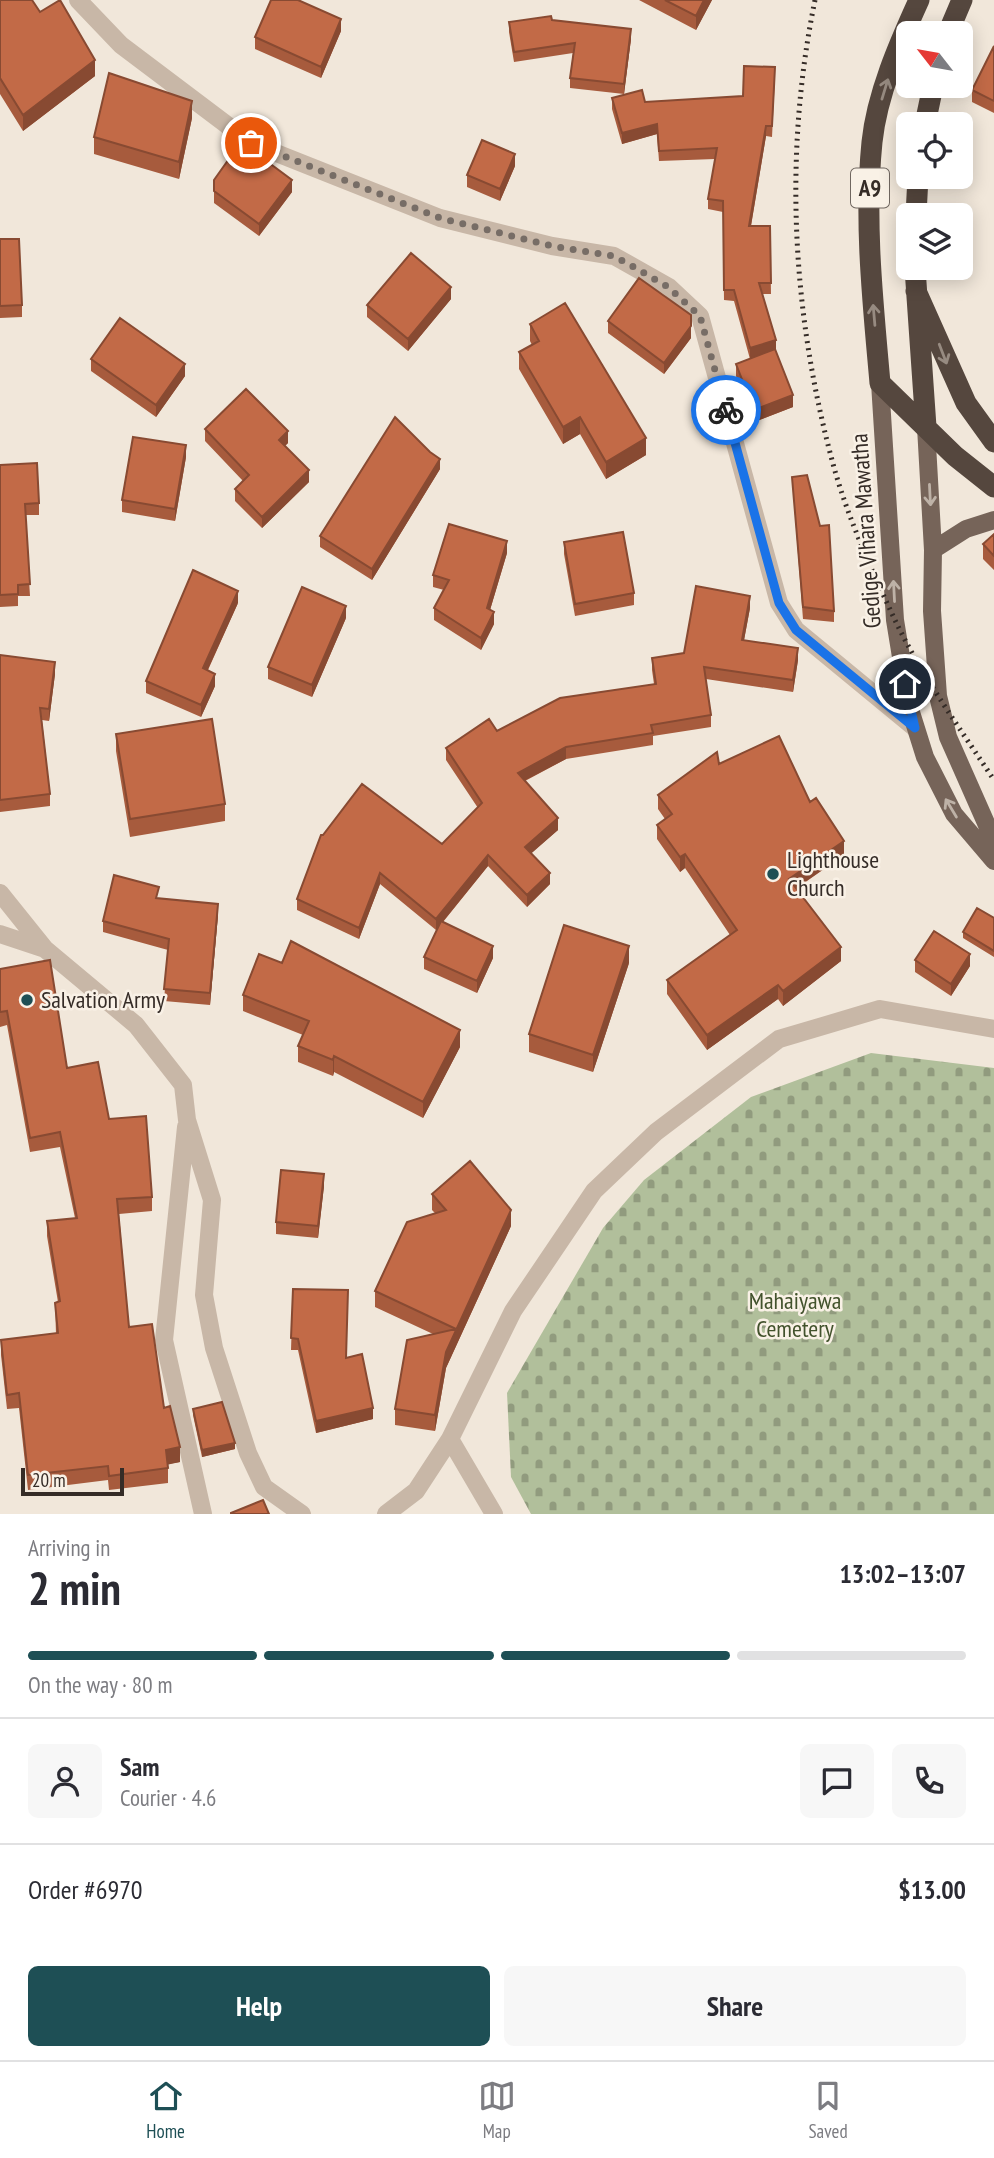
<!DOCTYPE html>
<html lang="en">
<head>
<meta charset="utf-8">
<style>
  body { margin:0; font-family:"PT Sans Narrow",sans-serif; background:#f7f7f7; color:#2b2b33; height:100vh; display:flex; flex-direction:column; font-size:26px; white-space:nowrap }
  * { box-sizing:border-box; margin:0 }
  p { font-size:23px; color:#7c7c81 }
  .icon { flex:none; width:38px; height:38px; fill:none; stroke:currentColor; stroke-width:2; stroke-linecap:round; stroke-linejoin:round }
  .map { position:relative; height:1514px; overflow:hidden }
  .side { display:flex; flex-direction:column; background:#fff; flex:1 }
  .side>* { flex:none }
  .needle { width:46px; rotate:301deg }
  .tools { position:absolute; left:896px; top:21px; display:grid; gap:14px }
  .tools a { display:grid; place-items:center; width:77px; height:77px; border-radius:10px; background:#fff; box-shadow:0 4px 18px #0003; font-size:35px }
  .scale { position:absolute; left:21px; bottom:18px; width:103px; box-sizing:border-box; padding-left:7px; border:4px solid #352c27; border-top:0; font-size:19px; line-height:24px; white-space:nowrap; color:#352c27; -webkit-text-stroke:5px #f9f1e6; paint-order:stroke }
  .pin { position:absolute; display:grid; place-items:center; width:60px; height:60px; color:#fff; margin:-30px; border:4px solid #fff; border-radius:50%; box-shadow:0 2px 7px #0007 }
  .courier { position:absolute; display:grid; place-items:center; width:70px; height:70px; margin:-35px; border:5px solid #1a73e8; border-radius:50%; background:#fff; color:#222; box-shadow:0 2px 9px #0007 }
  .headline em { font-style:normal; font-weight:700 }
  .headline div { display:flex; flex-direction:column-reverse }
  .headline { display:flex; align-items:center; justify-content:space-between; height:119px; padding:0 28px }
  h1 { font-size:46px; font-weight:700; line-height:52px }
  .bar { display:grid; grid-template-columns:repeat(4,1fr); gap:10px 7px; align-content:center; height:84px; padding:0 28px }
  .bar i { height:9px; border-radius:5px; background:#e1e1e2 }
  .bar .selected { background:#1e4f55 }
  .bar p { grid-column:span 4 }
  .line { display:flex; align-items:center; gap:18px; padding:0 28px; border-top:2px solid #e1e1e2 }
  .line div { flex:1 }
  .round { display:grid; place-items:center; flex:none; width:74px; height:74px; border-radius:10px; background:#f7f7f7 }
  .action { display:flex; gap:14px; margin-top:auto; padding:14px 28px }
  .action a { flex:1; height:80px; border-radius:10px; background:#1e4f55; color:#fff; font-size:28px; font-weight:700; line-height:80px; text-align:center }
  .action a+a { background:#f7f7f7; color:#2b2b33 }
  .menu { display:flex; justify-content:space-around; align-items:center; height:98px; border-top:2px solid #e1e1e2; background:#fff; font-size:19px; color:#7c7c81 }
  .menu a { display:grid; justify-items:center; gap:4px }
  .menu .selected { color:#1e4f55 }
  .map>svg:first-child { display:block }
</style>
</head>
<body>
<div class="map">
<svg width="994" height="1514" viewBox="0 0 994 1514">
  <defs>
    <pattern id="cemetery-stones" width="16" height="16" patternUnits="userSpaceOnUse" patternTransform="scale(1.75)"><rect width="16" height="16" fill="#b1bf9b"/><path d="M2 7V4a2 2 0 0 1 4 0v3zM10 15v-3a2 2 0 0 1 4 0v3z" fill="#919b7e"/></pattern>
  </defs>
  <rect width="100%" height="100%" fill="#f1e7da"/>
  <path fill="url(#cemetery-stones)" d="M 871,1053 L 994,1068 L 994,1514 L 531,1514 L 511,1477 L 507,1393 L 603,1228 L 644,1180 L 751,1097 Z"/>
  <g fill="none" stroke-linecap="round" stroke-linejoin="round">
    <path stroke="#c8b7a7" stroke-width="18" d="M 78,0 L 121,45 L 251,143 L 440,218 L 552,246 L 614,256 L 669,287 L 700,316 L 779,603 L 796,630 L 915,728
      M 0,893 L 45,949
      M 0,934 L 45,949 L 136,1025 L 183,1085 L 187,1120 L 212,1200 L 204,1295 L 214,1348 L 248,1453 L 264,1487 L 302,1514
      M 186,1127 L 164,1340 L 203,1514
      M 450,1439 L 494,1514
      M 386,1514 L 416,1491 L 450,1439 L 513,1311 L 594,1191 L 656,1132 L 779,1039 L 880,1009 L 994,1029"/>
    <path stroke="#766459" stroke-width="18" d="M 880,383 L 895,620 L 909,706 L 925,757 L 954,814 L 994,861
      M 926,427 L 933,550 L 932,611 L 938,696 L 948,737 L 994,841
      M 933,550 L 966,529 L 994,520"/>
    <path stroke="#55473e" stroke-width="21" d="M 919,0 C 899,44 877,94 872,142 C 864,222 873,303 880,383 L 955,456 L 994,487
      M 948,33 L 962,0
      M 925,124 L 933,86
      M 916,215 L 918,177
      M 915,268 L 926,427
      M 916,291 L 966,403 L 994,442"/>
    <path stroke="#352c27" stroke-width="5" stroke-dasharray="2 5" stroke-linecap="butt" d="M 815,0 C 783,156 792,317 835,471 C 849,520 872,571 894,618 C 921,675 959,727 994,780"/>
  </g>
  <path fill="#a75b3d" d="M 0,0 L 40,12 L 95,76 L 23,131 L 0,94 Z
    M 639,0 L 712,0 L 696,30 Z
    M 552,20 L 631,39 L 624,94 L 570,88 L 570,78 L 573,53 L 514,62 L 509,32 L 509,22 Z
    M 341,31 L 321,78 L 255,49 L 255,37 Z
    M 994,46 L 994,113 L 972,102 L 972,90 Z
    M 775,77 L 772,137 L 766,136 L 751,226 L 770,226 L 771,294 L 762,294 L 776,351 L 793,407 L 754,422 L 736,376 L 736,364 L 750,359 L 734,301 L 724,300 L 723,212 L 708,209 L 708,199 L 715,159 L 659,161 L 657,134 L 622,144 L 612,109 L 612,98 L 645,102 L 743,96 Z
    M 192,118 L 179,179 L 94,154 L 94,137 Z
    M 515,166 L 500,201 L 467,187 L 467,175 Z
    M 214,180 L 292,192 L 259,236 L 214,203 Z
    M 0,239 L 22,305 L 22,317 L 0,318 Z
    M 451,299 L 408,351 L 367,317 L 367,305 Z
    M 608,321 L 691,338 L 664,374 L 608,333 Z
    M 530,324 L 646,455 L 606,479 L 580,434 L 563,444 L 519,369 L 519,352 L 532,345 L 530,341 Z
    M 91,359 L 185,376 L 156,417 L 91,371 Z
    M 205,429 L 288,443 L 285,446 L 309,482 L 262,528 L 235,501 L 235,489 L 243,481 L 205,441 Z
    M 430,452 L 440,469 L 372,580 L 320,547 L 320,536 Z
    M 186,457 L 175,521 L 122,512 L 122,500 Z
    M 0,465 L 39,503 L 39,515 L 25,515 L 30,596 L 18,596 L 18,606 L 0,607 Z
    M 792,477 L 834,611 L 834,622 L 803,619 Z
    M 994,534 L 994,570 L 983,559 L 983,544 Z
    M 564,542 L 634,593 L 634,605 L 575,616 L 564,554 Z
    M 507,553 L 490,610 L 494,624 L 481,650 L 434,620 L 434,608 L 444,590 L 433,587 L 433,575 Z
    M 238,603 L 208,670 L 215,686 L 201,717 L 146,693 L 146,681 Z
    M 750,608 L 744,640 L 798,660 L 793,692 L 706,679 L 711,715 L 711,727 L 653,736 L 653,745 L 566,759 L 525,781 L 558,830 L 531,853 L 550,884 L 527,907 L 488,866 L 443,922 L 493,958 L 477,993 L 424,969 L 424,957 L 438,928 L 436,930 L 380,884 L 359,939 L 297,910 L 297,899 L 442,844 L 478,808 L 446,760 L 446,748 L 497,731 L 654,684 L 652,670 L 652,658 L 684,653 Z
    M 346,618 L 312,697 L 268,679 L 268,667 Z
    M 0,655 L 55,674 L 49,721 L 42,720 L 50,794 L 50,806 L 0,812 Z
    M 116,734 L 225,804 L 225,821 L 130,837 L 116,751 Z
    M 719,764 L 810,802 L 844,855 L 797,888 L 841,961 L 783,1006 L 778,999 L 707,1050 L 667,994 L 667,980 L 730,935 L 685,868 L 680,872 L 657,839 L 657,825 L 665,819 L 658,809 L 658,795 Z
    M 159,898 L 218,915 L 210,1005 L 164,1001 L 168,950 L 103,932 L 103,921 Z
    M 994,918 L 994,957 L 963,938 L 963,932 Z
    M 915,960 L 970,966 L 951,996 L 915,972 Z
    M 629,963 L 593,1072 L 529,1052 L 529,1034 Z
    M 0,969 L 67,1068 L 109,1119 L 152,1197 L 152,1211 L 119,1214 L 129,1327 L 164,1408 L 180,1462 L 168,1464 L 168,1483 L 109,1490 L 108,1480 L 28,1490 L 19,1408 L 7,1409 L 1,1355 L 1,1340 L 56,1334 L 55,1303 L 58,1302 L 47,1236 L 47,1221 L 75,1218 L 60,1147 L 30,1152 L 7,1025 L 0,1027 Z
    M 243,995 L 460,1047 L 423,1118 L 334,1072 L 333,1076 L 298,1062 L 298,1046 L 303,1035 L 243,1011 Z
    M 324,1186 L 318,1238 L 276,1234 L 276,1222 Z
    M 432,1194 L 511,1226 L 446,1368 L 435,1431 L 395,1425 L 395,1409 L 433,1334 L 375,1307 L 375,1291 L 435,1213 L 432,1210 Z
    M 293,1289 L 347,1358 L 373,1419 L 316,1433 L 298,1350 L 291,1350 Z
    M 193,1409 L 235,1449 L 202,1457 L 193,1415 Z"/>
  <path fill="#884a32" d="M 704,0 L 712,0 L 696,30 L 696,16 Z
    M 341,19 L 341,31 L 321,78 L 321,67 Z
    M 631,29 L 631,39 L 624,94 L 624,84 Z
    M 95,60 L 95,76 L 23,131 L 23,115 Z
    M 192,101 L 192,118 L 179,179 L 179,162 Z
    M 657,124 L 657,134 L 622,144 L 622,133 Z
    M 766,126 L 766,136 L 749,237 L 749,226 Z
    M 515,154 L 515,166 L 500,201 L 500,189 Z
    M 292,180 L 292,192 L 259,236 L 259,224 Z
    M 451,287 L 451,299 L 408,351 L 408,339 Z
    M 691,326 L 691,338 L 664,374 L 664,363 Z
    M 776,340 L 776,351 L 750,359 L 750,348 Z
    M 185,364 L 185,376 L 156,417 L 156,405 Z
    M 793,395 L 793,407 L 754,422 L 754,410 Z
    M 580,417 L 580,434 L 563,444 L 563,427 Z
    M 288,431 L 288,443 L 279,451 L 279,440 Z
    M 646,438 L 646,455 L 606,479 L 606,462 Z
    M 186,445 L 186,457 L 175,521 L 175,509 Z
    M 440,459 L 440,469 L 372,580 L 372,569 Z
    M 309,470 L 309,482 L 262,528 L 262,517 Z
    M 507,541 L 507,553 L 487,620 L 487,608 Z
    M 238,591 L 238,603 L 203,680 L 203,668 Z
    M 750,596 L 750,608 L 742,651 L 742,640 Z
    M 346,606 L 346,618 L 312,697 L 312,685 Z
    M 494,612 L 494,624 L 481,650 L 481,638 Z
    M 798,648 L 798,660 L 793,692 L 793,680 Z
    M 55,662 L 55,674 L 49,721 L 49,709 Z
    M 215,674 L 215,686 L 201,717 L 201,705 Z
    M 566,747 L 566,759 L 518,784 L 518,773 Z
    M 558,818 L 558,830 L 525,859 L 525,847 Z
    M 844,841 L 844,855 L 789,893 L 789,879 Z
    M 685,854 L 685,868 L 680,872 L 680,857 Z
    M 488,855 L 488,866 L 436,930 L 436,919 Z
    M 380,873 L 380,884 L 359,939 L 359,928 Z
    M 550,873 L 550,884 L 527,907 L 527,895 Z
    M 218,904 L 218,915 L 210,1005 L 210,993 Z
    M 493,946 L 493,958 L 477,993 L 477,981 Z
    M 629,946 L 629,963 L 593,1072 L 593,1055 Z
    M 841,947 L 841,961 L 783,1006 L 783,991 Z
    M 970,954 L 970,966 L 951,996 L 951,984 Z
    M 778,985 L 778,999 L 707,1050 L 707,1035 Z
    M 460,1030 L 460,1047 L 423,1118 L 423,1102 Z
    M 334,1056 L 334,1072 L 333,1076 L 333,1060 Z
    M 324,1174 L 324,1186 L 318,1238 L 318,1226 Z
    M 511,1210 L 511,1226 L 446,1368 L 435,1431 L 435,1415 L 446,1352 Z
    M 373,1408 L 373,1419 L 316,1433 L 316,1421 Z
    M 235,1443 L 235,1449 L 202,1457 L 202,1450 Z
    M 180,1447 L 180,1462 L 166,1465 L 166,1450 Z"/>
  <path fill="#c26a47" stroke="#884a32" stroke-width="2" d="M 0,0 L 32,0 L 40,12 L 60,0 L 95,60 L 23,115 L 0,78 Z
    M 271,0 L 298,0 L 341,19 L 321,67 L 255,37 Z
    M 665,0 L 704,0 L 696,16 Z
    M 551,16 L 552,20 L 631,29 L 624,84 L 570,78 L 575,43 L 514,52 L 509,22 Z
    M 994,46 L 994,101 L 972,90 Z
    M 744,66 L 775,67 L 772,126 L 766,126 L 749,226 L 770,226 L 771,283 L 759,283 L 776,340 L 750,348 L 734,290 L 724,290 L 723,201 L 708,199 L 717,148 L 659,151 L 657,124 L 622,133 L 612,98 L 642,90 L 645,102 L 743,96 Z
    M 109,73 L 192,101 L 179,162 L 94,137 Z
    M 482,140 L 515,154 L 500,189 L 467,175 Z
    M 241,142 L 292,180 L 259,224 L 214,191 L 214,180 Z
    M 0,239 L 19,239 L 22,305 L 0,306 Z
    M 411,253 L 451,287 L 408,339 L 367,305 Z
    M 639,278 L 691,315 L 691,326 L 664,363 L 608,321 Z
    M 565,303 L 646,438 L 606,462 L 580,417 L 563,427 L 519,352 L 539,341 L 530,324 Z
    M 120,318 L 185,364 L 156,405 L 91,359 Z
    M 775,349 L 793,395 L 754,410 L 736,364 Z
    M 246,389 L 288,431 L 279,440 L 309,470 L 262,517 L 235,489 L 249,475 L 205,429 Z
    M 395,417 L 430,452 L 440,459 L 372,569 L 320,536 Z
    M 133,437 L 186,445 L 175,509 L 122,500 Z
    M 37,463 L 39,503 L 25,504 L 30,584 L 18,585 L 18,594 L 0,595 L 0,465 Z
    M 807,475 L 820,526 L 829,525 L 834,611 L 803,607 L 792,477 Z
    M 449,524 L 507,541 L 487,608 L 494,612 L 481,638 L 434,608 L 449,580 L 433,575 Z
    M 623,532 L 634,593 L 575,604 L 564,542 Z
    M 994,534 L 994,556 L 983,544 Z
    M 193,570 L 238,591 L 203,668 L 215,674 L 201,705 L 146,681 Z
    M 696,586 L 750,596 L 742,640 L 798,648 L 793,680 L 704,667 L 711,715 L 651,725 L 653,733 L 566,747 L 518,773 L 558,818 L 525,847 L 550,873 L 527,895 L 488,855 L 436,919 L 380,873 L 359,928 L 297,899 L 321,835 L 323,835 L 362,784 L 442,844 L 482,803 L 446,748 L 489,719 L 497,731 L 560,698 L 656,684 L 652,658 L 684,653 Z
    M 302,587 L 346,606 L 312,685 L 268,667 Z
    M 0,655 L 55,662 L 49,709 L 40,708 L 50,794 L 0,800 Z
    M 212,719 L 225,804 L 130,819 L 116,734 Z
    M 779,736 L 810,802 L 816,798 L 844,841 L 789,879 L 841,947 L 783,991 L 778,985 L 707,1035 L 667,980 L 737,930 L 685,854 L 680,857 L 657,825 L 672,814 L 658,795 L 717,752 L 719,764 Z
    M 114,875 L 159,887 L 156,898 L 218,904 L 210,993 L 164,989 L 169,939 L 103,921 Z
    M 977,908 L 994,918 L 994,951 L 963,932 Z
    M 441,921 L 493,946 L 477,981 L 424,957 Z
    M 564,925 L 629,946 L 593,1055 L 529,1034 Z
    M 934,931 L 970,954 L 951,984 L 915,960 Z
    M 291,941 L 460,1030 L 423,1102 L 334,1056 L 333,1060 L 298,1046 L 309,1021 L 243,995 L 259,954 L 282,963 Z
    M 50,960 L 67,1068 L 98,1062 L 109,1119 L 146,1116 L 152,1197 L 117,1199 L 129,1327 L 152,1324 L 164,1408 L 170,1406 L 180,1447 L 166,1450 L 168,1468 L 109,1476 L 108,1466 L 28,1475 L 19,1393 L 7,1395 L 1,1340 L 58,1333 L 55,1303 L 60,1301 L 47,1221 L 77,1218 L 60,1132 L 30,1138 L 7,1011 L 0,1012 L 0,969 Z
    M 470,1161 L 511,1210 L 446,1352 L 435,1415 L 395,1409 L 407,1340 L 456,1329 L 375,1291 L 407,1222 L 446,1210 L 432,1194 Z
    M 281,1170 L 324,1174 L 318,1226 L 276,1222 Z
    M 293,1289 L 348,1290 L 346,1358 L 362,1354 L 373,1408 L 316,1421 L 298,1339 L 291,1338 Z
    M 222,1402 L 235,1443 L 202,1450 L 193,1409 Z
    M 263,1500 L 269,1514 L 231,1514 L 231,1513 Z"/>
  <defs><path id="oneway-shaft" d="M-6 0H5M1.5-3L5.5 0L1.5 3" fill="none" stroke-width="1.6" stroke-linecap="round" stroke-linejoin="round" transform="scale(1.75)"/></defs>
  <g stroke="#978b81">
    <use href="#oneway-shaft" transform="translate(885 89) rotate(-73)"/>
    <use href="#oneway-shaft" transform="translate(874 315) rotate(-95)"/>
    <use href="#oneway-shaft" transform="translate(943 354) rotate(69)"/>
  </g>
  <g stroke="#beb2a7">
    <use href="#oneway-shaft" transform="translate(930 495) rotate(87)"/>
    <use href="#oneway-shaft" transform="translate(894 591) rotate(-93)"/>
    <use href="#oneway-shaft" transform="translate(951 808) rotate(-121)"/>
  </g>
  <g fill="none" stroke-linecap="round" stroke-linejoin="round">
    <path stroke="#776d66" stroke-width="7" stroke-dasharray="0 12.6" d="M 251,143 L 440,218 L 552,246 L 614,256 L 632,266 L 668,287 L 700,316 L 726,410"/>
    <path stroke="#1a73e8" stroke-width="9" d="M 726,410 L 779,603 L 796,630 L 915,728 L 905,684"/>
  </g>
  <g fill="#1e4f55" stroke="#f9f1e6" stroke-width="2.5">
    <circle cx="773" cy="874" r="7"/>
    <circle cx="27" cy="1000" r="7"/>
  </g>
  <g text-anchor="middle" stroke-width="5" stroke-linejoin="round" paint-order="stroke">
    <rect fill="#f9f1e6" stroke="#706760" stroke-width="2" x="851" y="168.5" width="38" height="39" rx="5"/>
    <g font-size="23" font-weight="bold" fill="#352c27">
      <text x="870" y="196">A9</text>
    </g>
    <g font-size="24" fill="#352c27" stroke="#f9f1e6">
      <text transform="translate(866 531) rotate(-94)" y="8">Gedige Vihara Mawatha</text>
    </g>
    <g font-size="24" fill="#352c27" stroke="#f9f1e6" text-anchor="start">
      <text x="787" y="868">Lighthouse<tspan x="787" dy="28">Church</tspan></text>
      <text x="41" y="1008">Salvation Army</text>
    </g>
    <g font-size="24" fill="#42522c" stroke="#f9f1e6">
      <text x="795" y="1309">Mahaiyawa<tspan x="795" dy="28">Cemetery</tspan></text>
    </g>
  </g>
</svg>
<div class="tools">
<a><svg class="needle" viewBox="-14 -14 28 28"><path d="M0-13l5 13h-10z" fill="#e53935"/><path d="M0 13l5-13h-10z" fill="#7c7c81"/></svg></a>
<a><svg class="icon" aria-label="locate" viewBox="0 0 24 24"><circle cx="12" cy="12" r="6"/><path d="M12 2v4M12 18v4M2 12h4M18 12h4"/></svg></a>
<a><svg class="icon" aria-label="layers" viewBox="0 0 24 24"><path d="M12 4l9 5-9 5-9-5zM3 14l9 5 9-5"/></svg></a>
</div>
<div class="scale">20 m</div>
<div class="pin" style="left:251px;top:143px;background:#ea580c"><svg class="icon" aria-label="bag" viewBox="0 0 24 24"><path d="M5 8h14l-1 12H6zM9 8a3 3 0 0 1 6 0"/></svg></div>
<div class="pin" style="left:905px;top:684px;background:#1f2937"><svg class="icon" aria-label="home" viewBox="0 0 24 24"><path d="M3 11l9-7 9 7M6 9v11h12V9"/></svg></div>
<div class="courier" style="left:726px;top:410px"><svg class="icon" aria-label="bike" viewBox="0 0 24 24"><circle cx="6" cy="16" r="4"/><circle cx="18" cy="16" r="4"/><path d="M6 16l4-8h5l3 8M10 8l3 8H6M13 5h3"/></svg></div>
</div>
<section class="side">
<div class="headline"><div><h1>2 min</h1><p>Arriving in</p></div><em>13:02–13:07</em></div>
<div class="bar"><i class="selected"></i><i class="selected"></i><i class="selected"></i><i></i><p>On the way · 80 m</p></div>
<div class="line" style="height:126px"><a class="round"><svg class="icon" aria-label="person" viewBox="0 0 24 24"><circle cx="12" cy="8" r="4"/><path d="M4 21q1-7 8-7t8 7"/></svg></a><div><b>Sam</b><p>Courier · 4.6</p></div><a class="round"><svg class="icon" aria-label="chat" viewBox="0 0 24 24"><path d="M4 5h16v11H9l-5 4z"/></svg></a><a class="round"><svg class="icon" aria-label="phone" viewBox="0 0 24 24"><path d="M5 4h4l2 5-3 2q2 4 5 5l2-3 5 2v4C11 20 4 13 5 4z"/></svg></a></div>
<div class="line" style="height:91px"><div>Order #6970</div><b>$13.00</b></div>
<div class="action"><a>Help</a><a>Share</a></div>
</section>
<nav class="menu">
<a class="selected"><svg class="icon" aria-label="home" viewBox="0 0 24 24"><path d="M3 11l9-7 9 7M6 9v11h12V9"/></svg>Home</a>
<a><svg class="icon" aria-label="map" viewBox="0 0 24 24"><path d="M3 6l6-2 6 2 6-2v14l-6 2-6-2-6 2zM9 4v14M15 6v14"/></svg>Map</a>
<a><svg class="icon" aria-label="saved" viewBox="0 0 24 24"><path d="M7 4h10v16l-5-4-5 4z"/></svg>Saved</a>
</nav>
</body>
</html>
